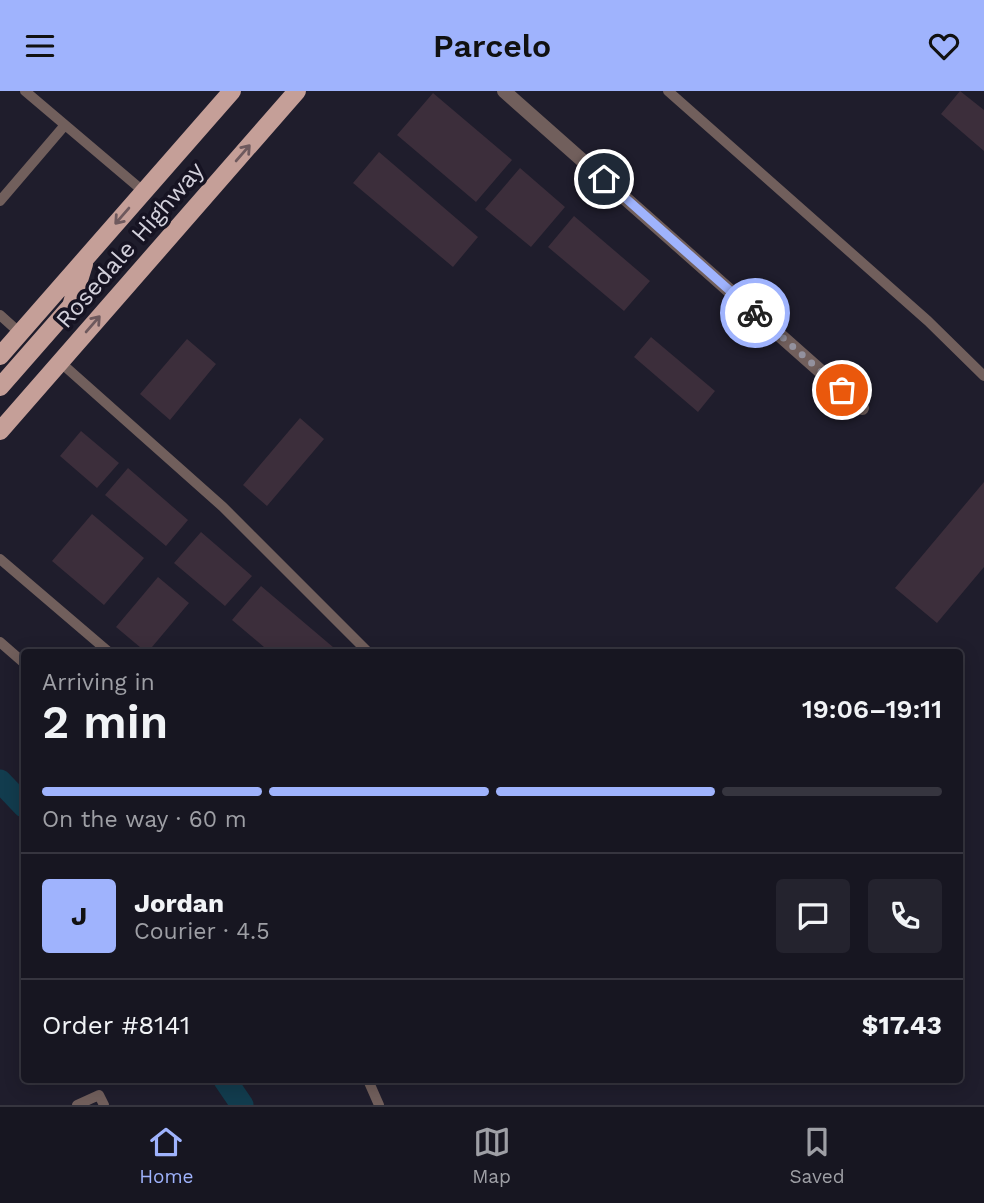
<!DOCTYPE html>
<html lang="en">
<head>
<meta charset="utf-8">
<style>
  body { margin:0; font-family:"Work Sans",sans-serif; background:#24232e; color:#f1f3f6; height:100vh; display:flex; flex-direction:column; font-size:26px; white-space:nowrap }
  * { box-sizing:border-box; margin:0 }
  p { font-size:23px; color:#9e9fa5 }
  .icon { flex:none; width:38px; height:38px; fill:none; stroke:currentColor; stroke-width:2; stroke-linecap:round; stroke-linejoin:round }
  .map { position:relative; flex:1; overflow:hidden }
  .details { position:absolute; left:21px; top:558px; width:942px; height:434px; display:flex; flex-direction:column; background:#171621; border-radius:7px; box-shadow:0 4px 18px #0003,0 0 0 2px #36353f }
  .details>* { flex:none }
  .pin { position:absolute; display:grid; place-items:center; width:60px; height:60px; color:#fff; margin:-30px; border:4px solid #fff; border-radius:50%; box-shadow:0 2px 7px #0007 }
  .courier { position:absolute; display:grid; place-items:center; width:70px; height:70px; margin:-35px; border:5px solid #9fb3fd; border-radius:50%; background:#fff; color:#222; box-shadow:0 2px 9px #0007 }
  .overview em { font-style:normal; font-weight:600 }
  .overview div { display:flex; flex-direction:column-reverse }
  .overview { display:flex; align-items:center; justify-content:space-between; height:119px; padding:0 21px }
  h1 { font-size:46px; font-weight:600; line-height:52px }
  .bar { display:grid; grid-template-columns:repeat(4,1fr); gap:10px 7px; align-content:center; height:84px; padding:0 21px }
  .bar i { height:9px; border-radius:5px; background:#36353f }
  .bar .active { background:#9fb3fd }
  .bar p { grid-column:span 4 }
  .line { display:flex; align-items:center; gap:18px; padding:0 21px; border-top:2px solid #36353f }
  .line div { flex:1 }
  .round { display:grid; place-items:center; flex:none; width:74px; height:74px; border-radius:7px; background:#24232e }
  header { display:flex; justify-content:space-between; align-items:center; height:91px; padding:0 21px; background:#9fb3fd; color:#111; font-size:32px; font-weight:600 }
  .menu { display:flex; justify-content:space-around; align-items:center; height:98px; border-top:2px solid #36353f; background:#171621; font-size:19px; color:#9e9fa5 }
  .menu a { display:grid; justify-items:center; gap:4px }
  .menu .active { color:#9fb3fd }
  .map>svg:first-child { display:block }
</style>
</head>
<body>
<header><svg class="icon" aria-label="menu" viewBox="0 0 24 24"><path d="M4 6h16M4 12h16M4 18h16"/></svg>Parcelo<svg class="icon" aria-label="heart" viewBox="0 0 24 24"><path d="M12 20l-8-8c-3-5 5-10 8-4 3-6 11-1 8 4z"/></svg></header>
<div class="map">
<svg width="984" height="1014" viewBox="0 0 984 1014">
  <rect width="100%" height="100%" fill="#1f1d2c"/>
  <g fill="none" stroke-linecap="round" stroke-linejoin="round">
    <path stroke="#123c4e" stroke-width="23" d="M 0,690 L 24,715
      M 225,989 L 242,1014"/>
  </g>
  <path fill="#3c2e3b" d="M 960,0 L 984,19 L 984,60 L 941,23 Z
    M 433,2 L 512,69 L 476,111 L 397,44 Z
    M 379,61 L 478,146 L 453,176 L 353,92 Z
    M 520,77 L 565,116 L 531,156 L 485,118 Z
    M 574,125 L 650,190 L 624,220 L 548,156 Z
    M 651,246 L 715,300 L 698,321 L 634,266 Z
    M 187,248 L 216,273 L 170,329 L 140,303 Z
    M 300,327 L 324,348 L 267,415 L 243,394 Z
    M 81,340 L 119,372 L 97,397 L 60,365 Z
    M 128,377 L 188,429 L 166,455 L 105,404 Z
    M 984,391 L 984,476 L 937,532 L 895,497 Z
    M 92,423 L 144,467 L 104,514 L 52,470 Z
    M 201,441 L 252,485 L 225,515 L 174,472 Z
    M 158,486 L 189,512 L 147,562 L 116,536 Z
    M 261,495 L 340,562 L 271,562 L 232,529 Z"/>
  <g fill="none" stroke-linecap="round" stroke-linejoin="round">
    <path stroke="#715f5c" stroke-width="10" d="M 25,0 L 143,100
      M 668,0 L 928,230 L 984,285
      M 0,110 L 65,34
      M 0,224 L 20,242
      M 60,271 L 223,416 L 369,562
      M 0,468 L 110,562
      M 0,551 L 24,572
      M 368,989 L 379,1014
      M 77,1014 L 99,1004 L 104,1014"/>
    <path stroke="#715f5c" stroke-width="14" d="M 504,0 L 862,317"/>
    <path stroke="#c59f98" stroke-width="18" d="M 0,265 L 232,0
      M 0,296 L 71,215 L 84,173
      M 0,340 L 297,0"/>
  </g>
  <defs><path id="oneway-shaft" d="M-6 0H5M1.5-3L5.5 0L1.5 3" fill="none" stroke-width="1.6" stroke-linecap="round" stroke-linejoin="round" transform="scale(1.75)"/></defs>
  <g stroke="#6e595d">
    <use href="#oneway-shaft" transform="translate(243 62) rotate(-49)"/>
    <use href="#oneway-shaft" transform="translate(122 125) rotate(131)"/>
    <use href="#oneway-shaft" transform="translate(93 233) rotate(-49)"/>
  </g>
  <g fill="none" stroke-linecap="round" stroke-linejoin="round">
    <path stroke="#93919e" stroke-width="7" stroke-dasharray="0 12.6" d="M 755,222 L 842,299"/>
    <path stroke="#9fb3fd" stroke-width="9" d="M 604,88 L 755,222"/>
  </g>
  <g text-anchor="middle" stroke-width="7" stroke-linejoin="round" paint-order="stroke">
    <g font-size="24" fill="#d2d0db" stroke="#161322">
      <text transform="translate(130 154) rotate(-49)" y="8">Rosedale Highway</text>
    </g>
  </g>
</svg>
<div class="pin" style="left:842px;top:299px;background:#ea580c"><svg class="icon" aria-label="bag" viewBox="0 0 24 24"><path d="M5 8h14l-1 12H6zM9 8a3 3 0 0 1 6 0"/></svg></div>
<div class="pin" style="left:604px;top:88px;background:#1f2937"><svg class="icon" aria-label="home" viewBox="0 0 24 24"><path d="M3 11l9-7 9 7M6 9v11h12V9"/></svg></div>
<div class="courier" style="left:755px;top:222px"><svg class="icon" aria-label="bike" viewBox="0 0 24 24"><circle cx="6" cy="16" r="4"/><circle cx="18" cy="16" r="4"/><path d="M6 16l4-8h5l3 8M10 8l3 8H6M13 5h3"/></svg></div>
<section class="details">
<div class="overview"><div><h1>2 min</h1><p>Arriving in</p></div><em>19:06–19:11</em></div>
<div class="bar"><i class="active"></i><i class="active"></i><i class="active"></i><i></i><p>On the way · 60 m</p></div>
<div class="line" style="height:126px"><b class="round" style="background:#9fb3fd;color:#111">J</b><div><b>Jordan</b><p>Courier · 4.5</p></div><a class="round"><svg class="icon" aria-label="chat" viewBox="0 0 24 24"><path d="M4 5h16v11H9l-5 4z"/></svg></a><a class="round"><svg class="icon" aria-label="phone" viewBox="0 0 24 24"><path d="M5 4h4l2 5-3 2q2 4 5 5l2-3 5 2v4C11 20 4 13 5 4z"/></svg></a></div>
<div class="line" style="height:91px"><div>Order #8141</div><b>$17.43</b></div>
</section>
</div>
<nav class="menu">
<a class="active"><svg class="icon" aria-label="home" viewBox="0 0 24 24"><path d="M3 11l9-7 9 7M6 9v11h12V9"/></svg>Home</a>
<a><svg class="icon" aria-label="map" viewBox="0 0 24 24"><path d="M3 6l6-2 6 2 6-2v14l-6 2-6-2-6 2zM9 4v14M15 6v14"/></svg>Map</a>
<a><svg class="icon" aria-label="saved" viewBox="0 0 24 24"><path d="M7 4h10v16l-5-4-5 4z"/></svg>Saved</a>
</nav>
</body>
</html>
